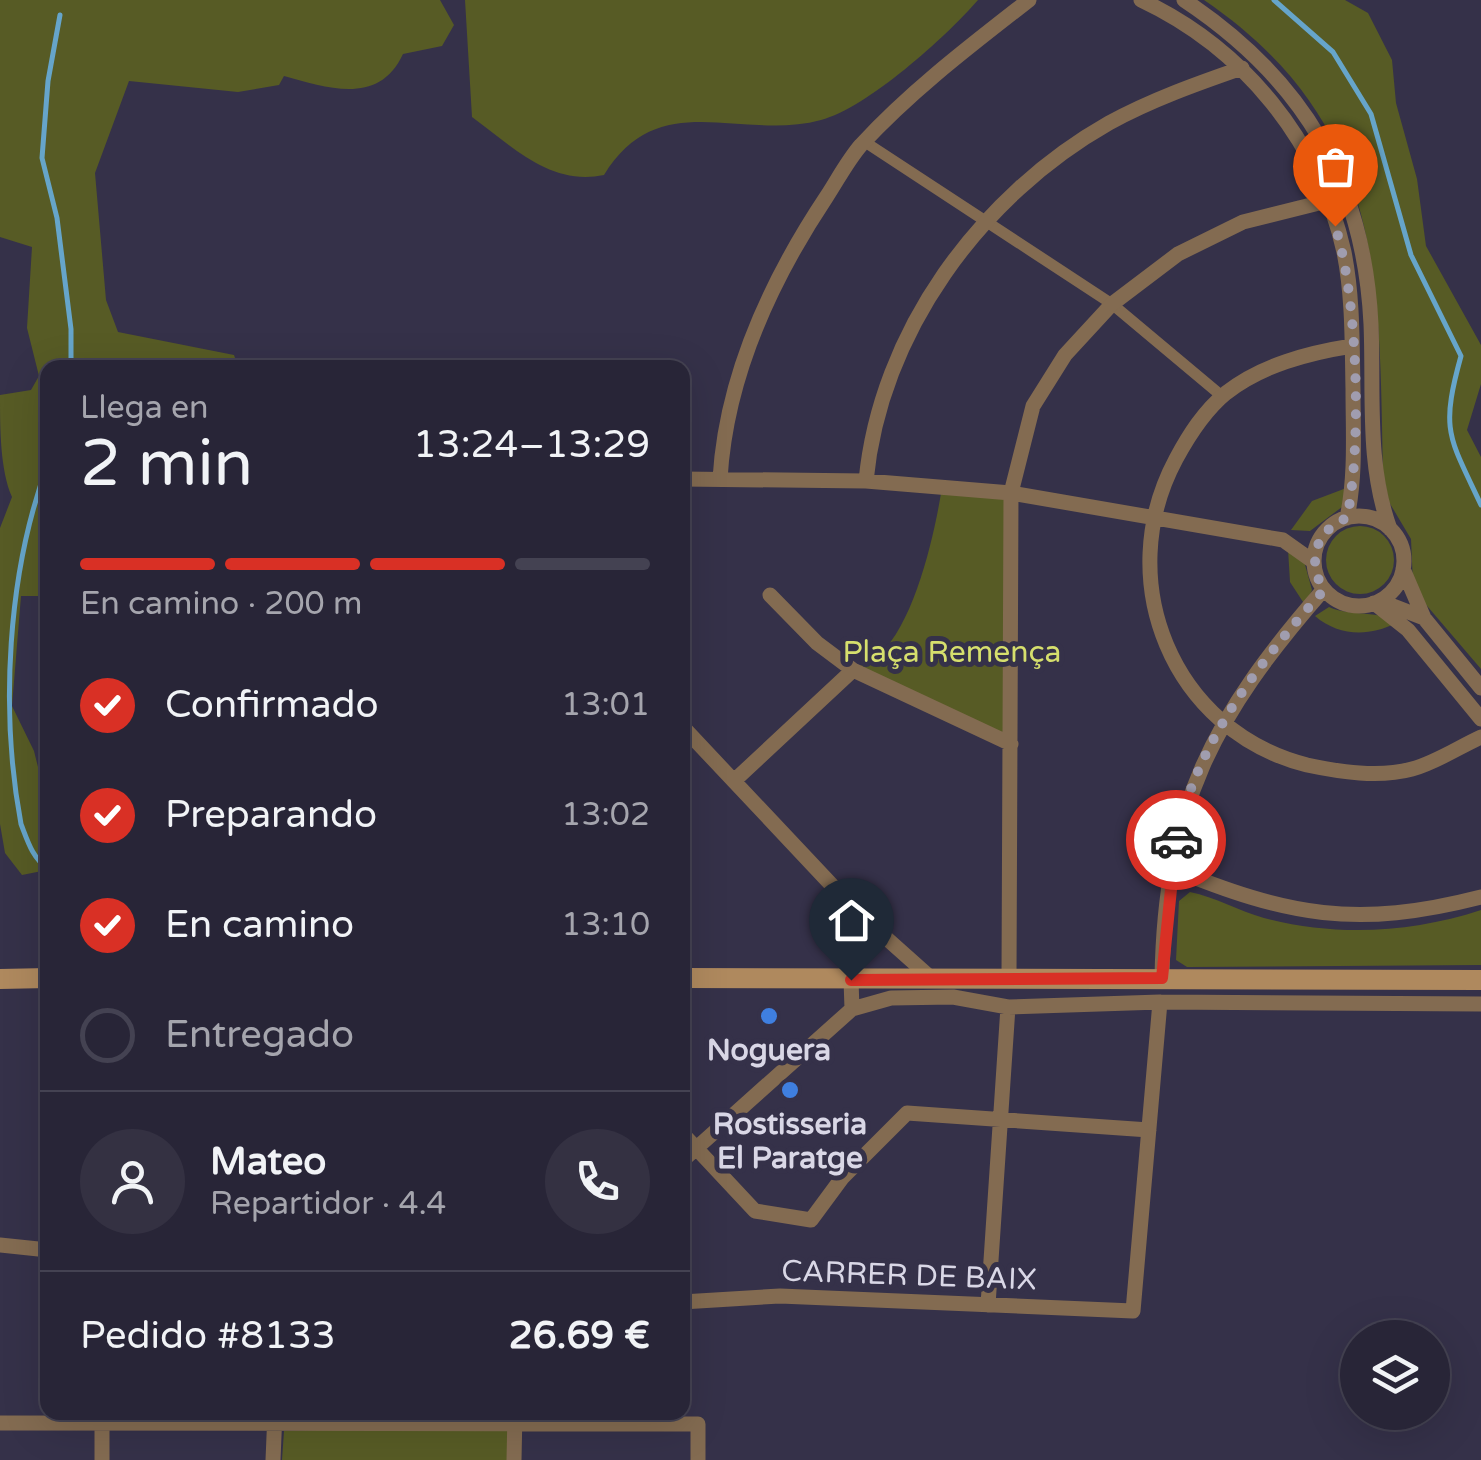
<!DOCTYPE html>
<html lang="es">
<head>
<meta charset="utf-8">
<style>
  body { margin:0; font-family:"Varela Round",sans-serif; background:#343142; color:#f1f3f6; height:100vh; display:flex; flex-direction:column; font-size:38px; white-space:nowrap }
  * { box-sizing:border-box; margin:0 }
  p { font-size:32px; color:#a5a5ad }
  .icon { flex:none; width:55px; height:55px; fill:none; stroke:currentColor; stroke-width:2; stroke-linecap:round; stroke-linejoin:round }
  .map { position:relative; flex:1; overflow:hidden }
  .side { position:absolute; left:40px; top:360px; width:650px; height:1060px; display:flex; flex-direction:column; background:#282537; border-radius:20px; box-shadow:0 10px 40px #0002,0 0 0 2px #444252 }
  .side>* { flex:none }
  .buttons { position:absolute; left:1340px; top:1320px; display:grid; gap:20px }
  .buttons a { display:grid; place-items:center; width:110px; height:110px; border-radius:50%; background:#282537; box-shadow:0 10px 40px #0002,0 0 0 2px #444252; font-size:50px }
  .pin { position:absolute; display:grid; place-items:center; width:85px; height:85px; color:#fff; margin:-102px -42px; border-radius:50% 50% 50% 0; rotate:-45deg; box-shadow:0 0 10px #0007 }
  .pin .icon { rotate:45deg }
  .courier { position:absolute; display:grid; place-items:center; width:100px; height:100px; margin:-50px; border:8px solid #d93025; border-radius:50%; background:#fff; color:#222; box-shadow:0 2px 12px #0007 }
  .summary em { font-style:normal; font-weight:600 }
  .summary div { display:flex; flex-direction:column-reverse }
  .summary { display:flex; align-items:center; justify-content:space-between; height:170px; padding:0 40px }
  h1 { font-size:65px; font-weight:600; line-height:75px }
  .bar { display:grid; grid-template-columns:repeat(4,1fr); gap:15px 10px; align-content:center; height:120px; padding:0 40px }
  .bar i { height:12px; border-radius:8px; background:#444252 }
  .bar .current { background:#d93025 }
  .bar p { grid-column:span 4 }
  .line { display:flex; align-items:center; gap:25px; padding:0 40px; border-top:2px solid #444252 }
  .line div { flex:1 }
  .round { display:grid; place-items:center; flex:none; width:105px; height:105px; border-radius:52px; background:#343142 }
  ol { padding:0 40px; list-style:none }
  li { display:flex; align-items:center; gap:30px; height:110px }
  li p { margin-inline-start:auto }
  li .icon { padding:10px; border-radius:50%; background:#d93025; color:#fff; stroke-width:4 }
  li:last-child { color:#a5a5ad }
  li i { width:55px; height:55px; border:5px solid #444252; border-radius:50% }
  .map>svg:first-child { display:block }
</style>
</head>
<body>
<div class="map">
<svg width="1481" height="1460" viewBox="0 0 1481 1460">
  <rect width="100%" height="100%" fill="#353149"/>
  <path fill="#575b25" d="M 0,0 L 440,0 L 454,25 L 442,46 L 403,54 C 379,106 328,88 284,76 L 279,85 L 238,92 L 129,81 L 95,173 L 106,300 L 118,332 L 234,355 L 238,367 L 48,368 L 47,596 L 21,596 L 12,706 L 34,751 L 47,803 L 47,870 L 22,875 L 5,853 L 0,824 L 0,528 L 12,497 C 0,470 0,427 0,395 L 31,390 L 39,376 L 27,328 L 32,247 L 0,237 Z
    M 465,0 L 978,0 C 946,37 867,108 821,120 C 741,142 659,85 604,175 C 550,186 513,147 472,117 Z
    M 1204,0 L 1345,0 L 1368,13 L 1392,60 L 1396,103 L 1417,179 L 1426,246 L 1481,345 L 1481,384 L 1467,430 L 1481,457 L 1481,669 L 1422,600 L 1413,584 L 1411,539 L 1389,502 L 1383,473 C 1379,275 1384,123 1204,0 Z
    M 942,487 L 1011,493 L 1011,744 L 853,670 C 861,665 873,661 880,654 C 915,622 935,533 942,487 Z
    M 1349,487 L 1342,507 L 1310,531 L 1291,530 L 1312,501 Z
    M1326 560a34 34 0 1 1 68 0a34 34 0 1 1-68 0Z
    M 1288,549 L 1304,561 L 1312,590 L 1305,605 L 1290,582 Z
    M 1329,607 C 1351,617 1377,609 1396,623 C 1369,637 1338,636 1315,616 Z
    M 1190,892 C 1215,897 1239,911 1264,918 C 1336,937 1411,933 1481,910 L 1481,965 L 1187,967 L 1176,960 L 1179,901 Z
    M 515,1424 L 514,1460 L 282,1460 L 284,1431 Z"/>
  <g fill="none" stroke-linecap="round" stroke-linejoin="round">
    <path stroke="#66a5ca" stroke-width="5" d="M 1274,0 L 1333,52 L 1371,114 L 1411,255 L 1461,356 C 1440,432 1449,436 1481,505
      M 60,15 L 48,81 L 42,158 L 57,218 L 71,329 L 71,368
      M 48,464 C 7,573 0,712 21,824 C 28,842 32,857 48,869"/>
    <path stroke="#836b51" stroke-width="11" d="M 865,142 L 1112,304 L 1223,397"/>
    <path stroke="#836b51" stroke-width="15" d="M 1141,0 C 1243,48 1319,140 1344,252 C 1353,297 1352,344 1353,389 C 1353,433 1356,475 1347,518
      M 1184,0 C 1303,79 1364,181 1371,324 C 1374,394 1366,463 1390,529
      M 1352,346 C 1308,353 1262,365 1226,393 C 1204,411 1189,435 1176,459 C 1111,580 1172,731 1307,765 C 1340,772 1379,778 1412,769 C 1435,763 1459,747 1481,737
      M 682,479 L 866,481 L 1011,493 L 1283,540 L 1314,562
      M 720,479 C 726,377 771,280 827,196 C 838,179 848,160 861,145 C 912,90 970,46 1029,0
      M 866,481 C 880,333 980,196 1109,123 C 1151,100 1196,84 1242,68
      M1314 561a45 45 0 1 1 90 0a45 45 0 1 1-90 0Z
      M 1403,569 L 1424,618 L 1481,688
      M 770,595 L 817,643 L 853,670 L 1011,744
      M 1380,601 L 1424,618
      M 1374,603 L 1408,630 L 1481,719
      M 682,726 L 857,912 L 931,978
      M 735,780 L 853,670
      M 1171,868 C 1288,916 1356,929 1481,897
      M 1009,976 L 1011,493 L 1033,406 L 1065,355 L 1112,304 L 1178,254 L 1243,222 L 1327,201
      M 1162,978 C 1165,806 1213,716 1324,589
      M 852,1009 L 891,998 L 953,997 L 1008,1007 L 1160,1002 L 1481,1004
      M 682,1133 L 755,1211 L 811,1220 L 842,1178 L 907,1113 L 1149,1130
      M 682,1161 L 852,1009 L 851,980 L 862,926 L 857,913
      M 0,1245 L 48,1250
      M 682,1302 L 780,1296 L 1133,1311 L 1160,1002
      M 988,1305 L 1008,1007
      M 0,1423 L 698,1424 L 698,1460
      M 102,1460 L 102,1424
      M 273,1460 L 275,1412
      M 514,1460 L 515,1412"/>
    <path stroke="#af895e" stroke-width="20" d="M 682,978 L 1481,980
      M 0,979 L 48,978"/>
  </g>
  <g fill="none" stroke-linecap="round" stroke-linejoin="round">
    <path stroke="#a09daf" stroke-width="10" stroke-dasharray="0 18" d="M 1176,840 C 1197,741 1259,663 1324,590 C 1306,561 1316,530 1347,518 C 1362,446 1358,296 1335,226"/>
    <path stroke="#d93025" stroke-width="12" d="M 851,980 L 1162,978 L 1176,840"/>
  </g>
  <g fill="#3f7fe0" stroke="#353149" stroke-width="4">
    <circle cx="769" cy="1016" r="10"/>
    <circle cx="790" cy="1090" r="10"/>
  </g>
  <g text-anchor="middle" stroke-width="10" stroke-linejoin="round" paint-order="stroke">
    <g font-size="30" fill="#d6df6d" stroke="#353149">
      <text x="952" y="662">Plaça Remença</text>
    </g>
    <g font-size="30" font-weight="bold" fill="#d9d7e6" stroke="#353149">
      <text x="769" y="1060">Noguera</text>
      <text x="790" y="1134">Rostisseria<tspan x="790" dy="34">El Paratge</tspan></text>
    </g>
    <g font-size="30" fill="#d9d7e6" stroke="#353149">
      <text transform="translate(909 1275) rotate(2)" y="10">CARRER DE BAIX</text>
    </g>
  </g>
</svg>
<div class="buttons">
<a><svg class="icon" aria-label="layers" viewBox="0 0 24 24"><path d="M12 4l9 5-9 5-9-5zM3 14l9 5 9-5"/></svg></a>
</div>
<div class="pin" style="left:1335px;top:226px;background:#ea580c"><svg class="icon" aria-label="bag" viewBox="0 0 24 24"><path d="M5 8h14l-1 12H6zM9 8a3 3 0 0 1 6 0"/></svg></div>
<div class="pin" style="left:851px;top:980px;background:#1f2937"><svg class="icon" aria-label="home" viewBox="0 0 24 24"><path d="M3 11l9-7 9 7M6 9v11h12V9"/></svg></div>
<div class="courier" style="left:1176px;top:840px"><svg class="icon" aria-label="car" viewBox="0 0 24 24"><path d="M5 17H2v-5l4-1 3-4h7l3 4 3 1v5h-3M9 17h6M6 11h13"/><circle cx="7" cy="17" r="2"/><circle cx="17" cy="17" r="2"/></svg></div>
<section class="side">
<div class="summary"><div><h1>2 min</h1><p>Llega en</p></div><em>13:24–13:29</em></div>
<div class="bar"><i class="current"></i><i class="current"></i><i class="current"></i><i></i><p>En camino · 200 m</p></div>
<ol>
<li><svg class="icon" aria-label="check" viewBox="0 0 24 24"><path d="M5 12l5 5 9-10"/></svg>Confirmado<p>13:01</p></li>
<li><svg class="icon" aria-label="check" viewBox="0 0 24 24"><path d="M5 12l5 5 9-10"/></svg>Preparando<p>13:02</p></li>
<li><svg class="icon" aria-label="check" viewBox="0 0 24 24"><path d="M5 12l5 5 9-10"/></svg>En camino<p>13:10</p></li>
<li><i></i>Entregado</li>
</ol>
<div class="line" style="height:180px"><a class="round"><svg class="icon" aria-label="person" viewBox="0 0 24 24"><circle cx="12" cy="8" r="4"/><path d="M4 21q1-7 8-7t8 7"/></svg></a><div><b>Mateo</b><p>Repartidor · 4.4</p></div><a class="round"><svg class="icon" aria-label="phone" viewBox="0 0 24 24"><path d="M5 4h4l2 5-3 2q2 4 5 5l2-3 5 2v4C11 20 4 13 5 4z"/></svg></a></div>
<div class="line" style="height:130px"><div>Pedido #8133</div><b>26.69 €</b></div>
</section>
</div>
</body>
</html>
